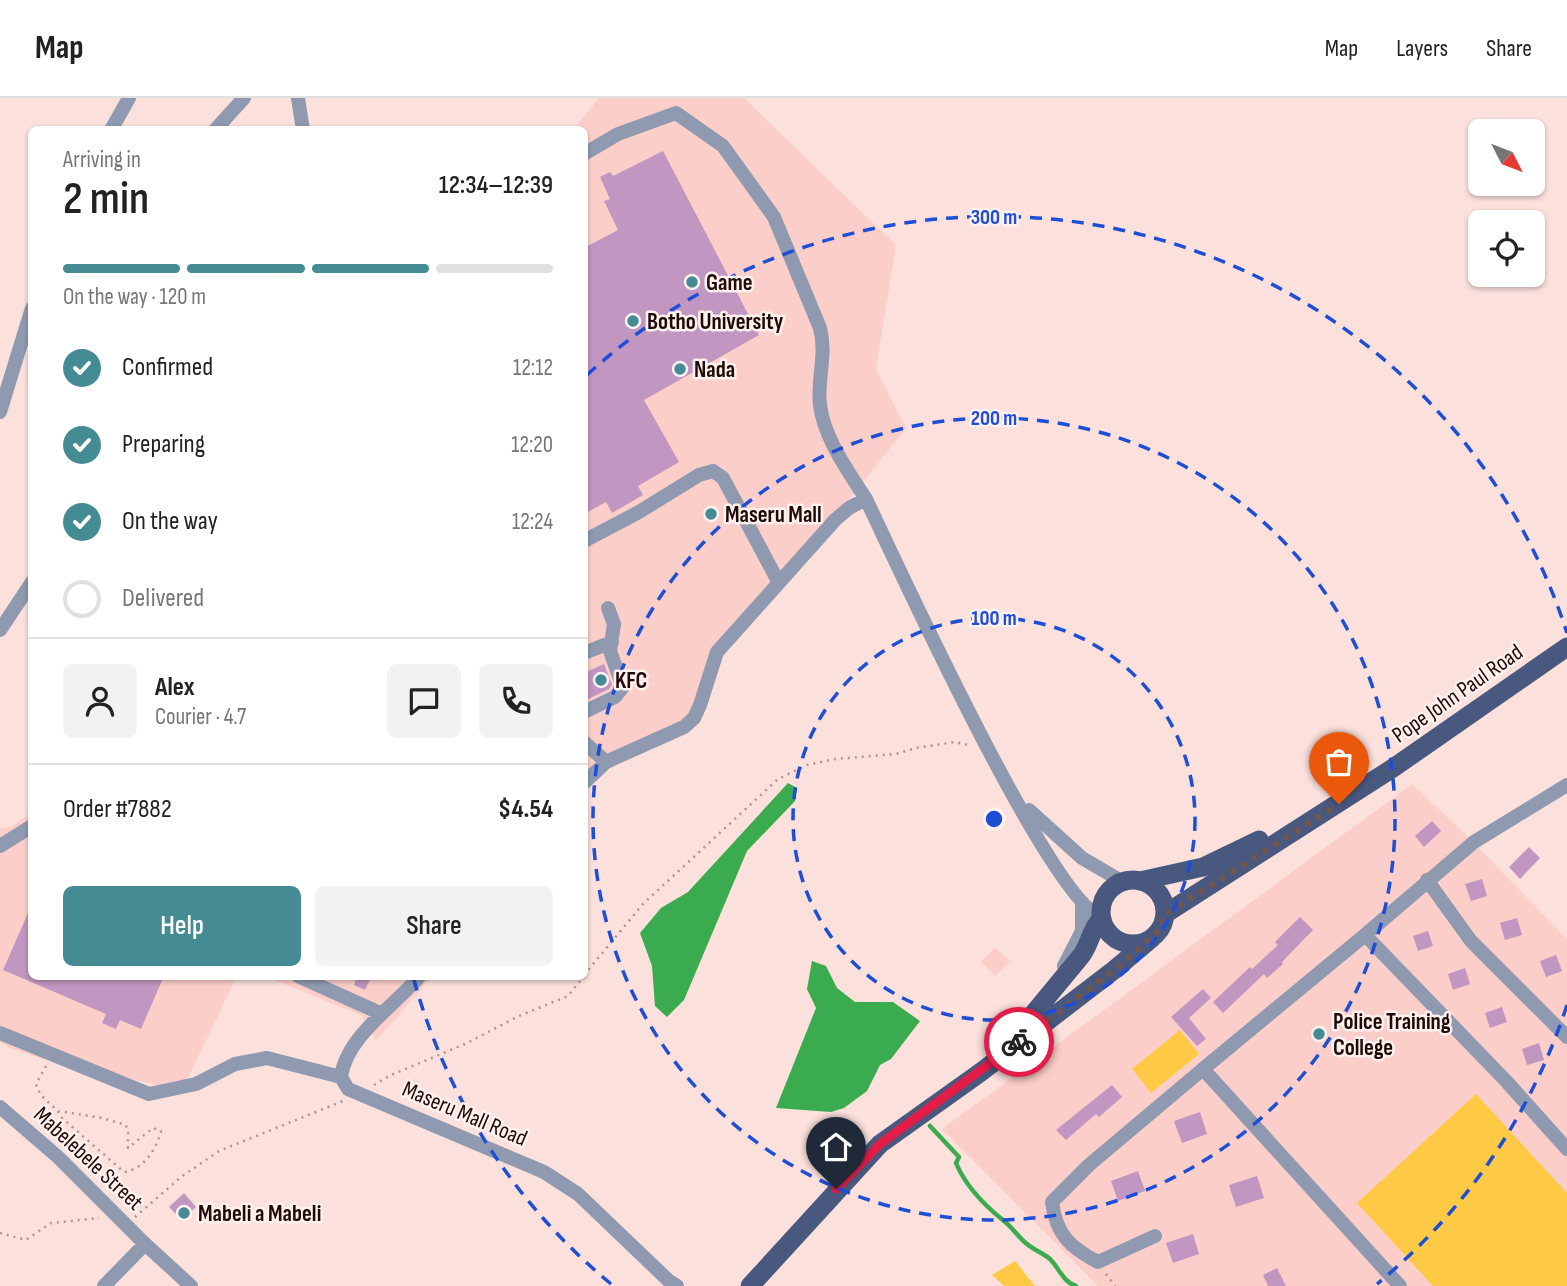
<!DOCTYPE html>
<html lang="en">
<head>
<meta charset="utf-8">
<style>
  body { margin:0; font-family:"Sofia Sans Condensed",sans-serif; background:#f2f2f2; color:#222; height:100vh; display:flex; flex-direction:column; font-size:26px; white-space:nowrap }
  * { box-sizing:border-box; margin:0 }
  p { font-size:23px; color:#767676 }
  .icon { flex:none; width:38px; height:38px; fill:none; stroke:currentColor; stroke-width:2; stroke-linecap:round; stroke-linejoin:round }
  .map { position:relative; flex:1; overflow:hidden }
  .sheet { position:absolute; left:28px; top:28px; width:560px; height:854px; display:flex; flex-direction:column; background:#fff; border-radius:10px; box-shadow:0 2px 5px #0004 }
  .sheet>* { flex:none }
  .needle { width:46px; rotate:132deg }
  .controls { position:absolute; left:1468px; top:21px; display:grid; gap:14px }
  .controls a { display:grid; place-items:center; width:77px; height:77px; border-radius:10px; background:#fff; box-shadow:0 2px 5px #0004; font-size:35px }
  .pin { position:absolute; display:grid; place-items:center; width:60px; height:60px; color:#fff; margin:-72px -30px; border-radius:50% 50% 50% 0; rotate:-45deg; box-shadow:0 0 7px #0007 }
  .pin .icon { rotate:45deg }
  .courier { position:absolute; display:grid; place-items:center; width:70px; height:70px; margin:-35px; border:5px solid #e11d48; border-radius:50%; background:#fff; color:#222; box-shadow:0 2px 9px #0007 }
  .overview em { font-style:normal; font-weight:600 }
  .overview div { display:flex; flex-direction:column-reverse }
  .overview { display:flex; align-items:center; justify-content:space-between; height:119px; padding:0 35px }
  h1 { font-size:46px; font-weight:600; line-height:52px }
  .bar { display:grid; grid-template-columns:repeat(4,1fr); gap:10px 7px; align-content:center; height:84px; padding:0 35px }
  .bar i { height:9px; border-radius:5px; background:#e0e0e0 }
  .bar .active { background:#458b94 }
  .bar p { grid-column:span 4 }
  .line { display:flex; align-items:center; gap:18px; padding:0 35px; border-top:2px solid #e0e0e0 }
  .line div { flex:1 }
  .round { display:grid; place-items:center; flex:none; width:74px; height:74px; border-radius:10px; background:#f2f2f2 }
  ol { padding:0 35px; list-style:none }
  li { display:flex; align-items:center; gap:21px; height:77px }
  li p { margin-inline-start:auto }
  li .icon { padding:7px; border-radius:50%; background:#458b94; color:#fff; stroke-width:4 }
  li:last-child { color:#767676 }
  li i { width:38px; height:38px; border:4px solid #e0e0e0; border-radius:50% }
  .button { display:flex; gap:14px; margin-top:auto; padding:14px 35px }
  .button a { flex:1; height:80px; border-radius:10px; background:#458b94; color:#fff; font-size:28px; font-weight:600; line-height:80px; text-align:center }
  .button a+a { background:#f2f2f2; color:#222 }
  header { display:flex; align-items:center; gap:42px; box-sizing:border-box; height:98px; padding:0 35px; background:#fff; border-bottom:2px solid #e0e0e0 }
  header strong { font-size:33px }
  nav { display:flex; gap:38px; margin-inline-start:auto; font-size:24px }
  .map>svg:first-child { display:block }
</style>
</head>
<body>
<header>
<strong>Map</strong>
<nav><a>Map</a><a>Layers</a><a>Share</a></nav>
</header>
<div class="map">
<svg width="1567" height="1188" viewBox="0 0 1567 1188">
  <rect width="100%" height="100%" fill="#fbe0dc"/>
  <path fill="#fccec9" d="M 599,0 L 744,0 L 896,147 L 876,271 L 906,330 L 769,502 L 717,557 L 698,627 L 607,667 L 585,690 L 584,32 L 573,32 Z
    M 1412,686 L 1468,739 L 1567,841 L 1567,1188 L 1098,1188 L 942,1031 Z
    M 31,714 L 32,878 L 241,879 L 236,880 L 187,982 L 157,987 L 42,961 L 10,950 L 0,944 L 0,730 L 12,729 Z
    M 995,849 L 1010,863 L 995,878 L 981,864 Z
    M 267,879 L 432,879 L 376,943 L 361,917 Z"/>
  <path fill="#feca46" d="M 1180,932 L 1199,956 L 1151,995 L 1132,971 Z
    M 1476,996 L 1567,1095 L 1567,1188 L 1433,1188 L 1357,1105 Z
    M 1015,1163 L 1035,1188 L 1004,1188 L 992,1177 Z"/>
  <path fill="#3aab4e" d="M 788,685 L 797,690 L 795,703 L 747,753 L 684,902 L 667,919 L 655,908 L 652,868 L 640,835 L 661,810 L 688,794 Z
    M 812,863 L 826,868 L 837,890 L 855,904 L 893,904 L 920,923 L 891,961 L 880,967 L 867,993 L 844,1010 L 831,1014 L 776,1010 L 816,910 L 807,891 Z"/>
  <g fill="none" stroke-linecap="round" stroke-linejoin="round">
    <path stroke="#3aab4e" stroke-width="4.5" d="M 930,1028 L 959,1059 L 956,1065 C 966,1089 984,1107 1004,1123 C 1013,1130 1018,1139 1027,1146 C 1034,1152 1043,1155 1050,1161 C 1060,1171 1062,1183 1076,1188"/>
  </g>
  <path fill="#c196c1" d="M 663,53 L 759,237 L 644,302 L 679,364 L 638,388 L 643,397 L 612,415 L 606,404 L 584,416 L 584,150 L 618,132 L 604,103 L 610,101 L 600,79 L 610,74 L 613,78 Z
    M 604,566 L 612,587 L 609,591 L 584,603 L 584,575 Z
    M 1432,723 L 1441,733 L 1424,749 L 1415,738 Z
    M 1529,749 L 1540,760 L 1520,781 L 1509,769 Z
    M 1482,781 L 1487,798 L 1471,803 L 1465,786 Z
    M 32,806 L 32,878 L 164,878 L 141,931 L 120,922 L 116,931 L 102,925 L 106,916 L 3,872 Z
    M 1300,819 L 1313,832 L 1282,864 L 1283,866 L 1267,880 L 1264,876 L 1223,915 L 1213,904 L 1250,869 L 1252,871 L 1278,847 L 1275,844 Z
    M 1517,820 L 1522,837 L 1505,842 L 1500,825 Z
    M 1428,833 L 1433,848 L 1418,853 L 1413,838 Z
    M 1556,857 L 1562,873 L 1546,879 L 1540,863 Z
    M 1465,870 L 1470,886 L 1453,892 L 1448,876 Z
    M 357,878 L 372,878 L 365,892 L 354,887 Z
    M 1203,891 L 1211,900 L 1189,920 L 1206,941 L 1197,948 L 1171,919 Z
    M 1502,909 L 1507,924 L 1490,930 L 1485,915 Z
    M 1539,945 L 1544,962 L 1527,967 L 1522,951 Z
    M 1112,987 L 1122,999 L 1099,1019 L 1096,1016 L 1066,1042 L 1056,1032 Z
    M 1200,1014 L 1207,1036 L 1182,1045 L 1174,1023 Z
    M 1138,1073 L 1145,1093 L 1118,1103 L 1111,1083 Z
    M 1257,1078 L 1264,1100 L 1236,1109 L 1229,1087 Z
    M 184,1095 L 196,1109 L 182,1122 L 169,1109 Z
    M 1193,1136 L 1199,1156 L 1173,1165 L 1166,1145 Z
    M 1277,1170 L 1286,1188 L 1268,1188 L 1263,1177 Z"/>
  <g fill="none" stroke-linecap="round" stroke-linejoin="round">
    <path stroke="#ae9592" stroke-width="2.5" stroke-dasharray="2 5" stroke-linecap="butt" d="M 584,877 L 643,806 L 778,681 L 807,667 L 835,661 L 896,656 L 916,650 L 955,644 L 972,648
      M 46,968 L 36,986 C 40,1003 56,1006 62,1020 L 124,1074 C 144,1071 156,1052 161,1033 L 153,1030 L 128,1050 L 128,1035 L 126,1027 L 102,1020 L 59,1013
      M 374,987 L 391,977 L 465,946 L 519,918 L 568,898 L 584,878
      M 135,1119 L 181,1079 L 219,1053 L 343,1003
      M 0,1135 L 26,1142 L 51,1125 L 99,1120
      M 1106,1176 L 1115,1188"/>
    <path stroke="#8f99af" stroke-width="14" d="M 298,0 L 303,32
      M 111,32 L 129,0
      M 215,32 L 244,0
      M 584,56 L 618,36 L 676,15 L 723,48 L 774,119 L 820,230 C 827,257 817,280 820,307 C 824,340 848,373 866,401 C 897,466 1050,802 1101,819
      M 0,314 L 32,210
      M 584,443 L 639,414 L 699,377 L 713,373 L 723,380 L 779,485
      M 0,532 L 32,484
      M 584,555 L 612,544
      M 584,614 L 615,599 L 623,589 L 610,553 L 614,526 L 608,510
      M 584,644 L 606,664
      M 584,685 L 606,664 L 684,629 L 694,620 L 700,607 L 717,554 L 835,422 L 849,410 L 866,401
      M 1029,712 L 1082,760 L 1123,784
      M 0,748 L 32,728
      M 1427,782 L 1471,843 L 1567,939
      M 1365,837 L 1507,984 L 1567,1051
      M 1064,868 L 1082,833 L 1082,804
      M 298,878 L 382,916
      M 420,878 C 394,908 346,939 341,979 L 348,991 L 544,1074 L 578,1096 L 669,1183 L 677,1188
      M 0,935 L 149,996 L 196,986 L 235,966 L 267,960 L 341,979
      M 0,1009 L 58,1059 L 145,1146 L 191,1188
      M 1155,1138 L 1098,1164 C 1071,1150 1056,1137 1052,1104 L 1089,1067 L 1203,971
      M 104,1188 L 145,1146
      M 1400,1188 L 1203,971 L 1365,837 L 1474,744 L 1567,687"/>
    <path stroke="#48587e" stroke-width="19" d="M1101 814a32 32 0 1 1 64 0a32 32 0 1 1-64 0Z
      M 1140,783 L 1203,769 L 1259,742
      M 1165,816 L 1393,670 L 1567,549
      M 1015,938 L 1081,858 C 1090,847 1091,830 1102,820
      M 750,1188 L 880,1046 L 981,974 L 1114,872 L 1152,840"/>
  </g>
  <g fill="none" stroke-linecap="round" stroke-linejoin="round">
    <path stroke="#6d5552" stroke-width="7" stroke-dasharray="0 12.6" d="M 1019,944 L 1114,872 L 1155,837 L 1163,824 L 1165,816 L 1339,706"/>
    <path stroke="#e11d48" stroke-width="9" d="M 836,1091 L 880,1046 L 1019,944"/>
  </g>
  <g fill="none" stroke="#1d4ed8" stroke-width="3.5" stroke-dasharray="12 9">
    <circle cx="994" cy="721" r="201"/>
    <circle cx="994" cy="721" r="401"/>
    <path d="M1567 907A602 602 0 0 1 1377 1186M611 1186A602 602 0 0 1 414 882M587 277A602 602 0 0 1 1567 535"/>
  </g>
  <g fill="#458b94" stroke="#fff1ef" stroke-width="2.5">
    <circle cx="692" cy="184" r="7"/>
    <circle cx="633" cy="223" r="7"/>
    <circle cx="680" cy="271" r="7"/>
    <circle cx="711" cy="416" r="7"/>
    <circle cx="601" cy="582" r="7"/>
    <circle cx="1319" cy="936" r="7"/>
    <circle cx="184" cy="1115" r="7"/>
  </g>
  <g text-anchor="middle" stroke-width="5" stroke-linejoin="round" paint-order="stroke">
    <g font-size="23" font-weight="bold" fill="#200a08" stroke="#fff1ef" text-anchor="start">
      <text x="706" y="192">Game</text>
      <text x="647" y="231">Botho University</text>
      <text x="694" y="279">Nada</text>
      <text x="725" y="424">Maseru Mall</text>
      <text x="615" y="590">KFC</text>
      <text x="1333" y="931">Police Training<tspan x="1333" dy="26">College</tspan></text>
      <text x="198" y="1123">Mabeli a Mabeli</text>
    </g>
    <g font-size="23" fill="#200a08" stroke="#fff1ef">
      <text transform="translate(1457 595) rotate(-35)" y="8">Pope John Paul Road</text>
      <text transform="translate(465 1015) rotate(23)" y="8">Maseru Mall Road</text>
      <text transform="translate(89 1060) rotate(43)" y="8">Mabelebele Street</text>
    </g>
  </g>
  <circle cx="994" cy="721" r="10" fill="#1d4ed8" stroke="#fff1ef" stroke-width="3.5"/>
  <g font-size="21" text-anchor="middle" font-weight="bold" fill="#1d4ed8" stroke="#fff1ef" stroke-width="5" stroke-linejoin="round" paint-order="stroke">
    <text x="994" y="126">300 m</text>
    <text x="994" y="327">200 m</text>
    <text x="994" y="527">100 m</text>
  </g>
</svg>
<div class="controls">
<a><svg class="needle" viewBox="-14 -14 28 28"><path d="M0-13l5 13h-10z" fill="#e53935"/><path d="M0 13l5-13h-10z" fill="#767676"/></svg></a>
<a><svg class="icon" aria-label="locate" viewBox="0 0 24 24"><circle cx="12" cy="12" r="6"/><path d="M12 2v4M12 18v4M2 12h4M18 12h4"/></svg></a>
</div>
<div class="pin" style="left:1339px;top:706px;background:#ea580c"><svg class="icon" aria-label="bag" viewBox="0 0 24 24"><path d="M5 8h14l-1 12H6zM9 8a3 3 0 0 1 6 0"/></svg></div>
<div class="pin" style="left:836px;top:1091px;background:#1f2937"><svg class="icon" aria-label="home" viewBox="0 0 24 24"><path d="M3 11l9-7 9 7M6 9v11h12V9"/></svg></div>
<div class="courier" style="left:1019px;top:944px"><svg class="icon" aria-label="bike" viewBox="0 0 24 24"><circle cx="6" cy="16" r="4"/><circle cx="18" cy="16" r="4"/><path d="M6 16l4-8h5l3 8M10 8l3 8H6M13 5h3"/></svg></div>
<section class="sheet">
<div class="overview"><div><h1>2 min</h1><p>Arriving in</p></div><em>12:34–12:39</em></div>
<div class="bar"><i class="active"></i><i class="active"></i><i class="active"></i><i></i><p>On the way · 120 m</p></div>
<ol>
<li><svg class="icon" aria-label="check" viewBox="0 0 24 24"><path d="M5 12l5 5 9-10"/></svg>Confirmed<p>12:12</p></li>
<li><svg class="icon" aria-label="check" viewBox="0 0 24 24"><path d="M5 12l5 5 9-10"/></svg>Preparing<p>12:20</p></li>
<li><svg class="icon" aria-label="check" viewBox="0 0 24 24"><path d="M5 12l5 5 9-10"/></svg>On the way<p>12:24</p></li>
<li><i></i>Delivered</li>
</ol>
<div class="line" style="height:126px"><a class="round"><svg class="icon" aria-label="person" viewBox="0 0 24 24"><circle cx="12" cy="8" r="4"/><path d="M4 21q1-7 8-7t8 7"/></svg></a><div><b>Alex</b><p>Courier · 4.7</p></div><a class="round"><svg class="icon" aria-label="chat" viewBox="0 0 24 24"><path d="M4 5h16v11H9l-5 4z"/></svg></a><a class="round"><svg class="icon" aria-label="phone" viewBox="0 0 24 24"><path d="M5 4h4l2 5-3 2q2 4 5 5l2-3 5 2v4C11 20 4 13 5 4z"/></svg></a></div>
<div class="line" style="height:91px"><div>Order #7882</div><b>$4.54</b></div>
<div class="button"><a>Help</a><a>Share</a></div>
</section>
</div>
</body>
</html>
